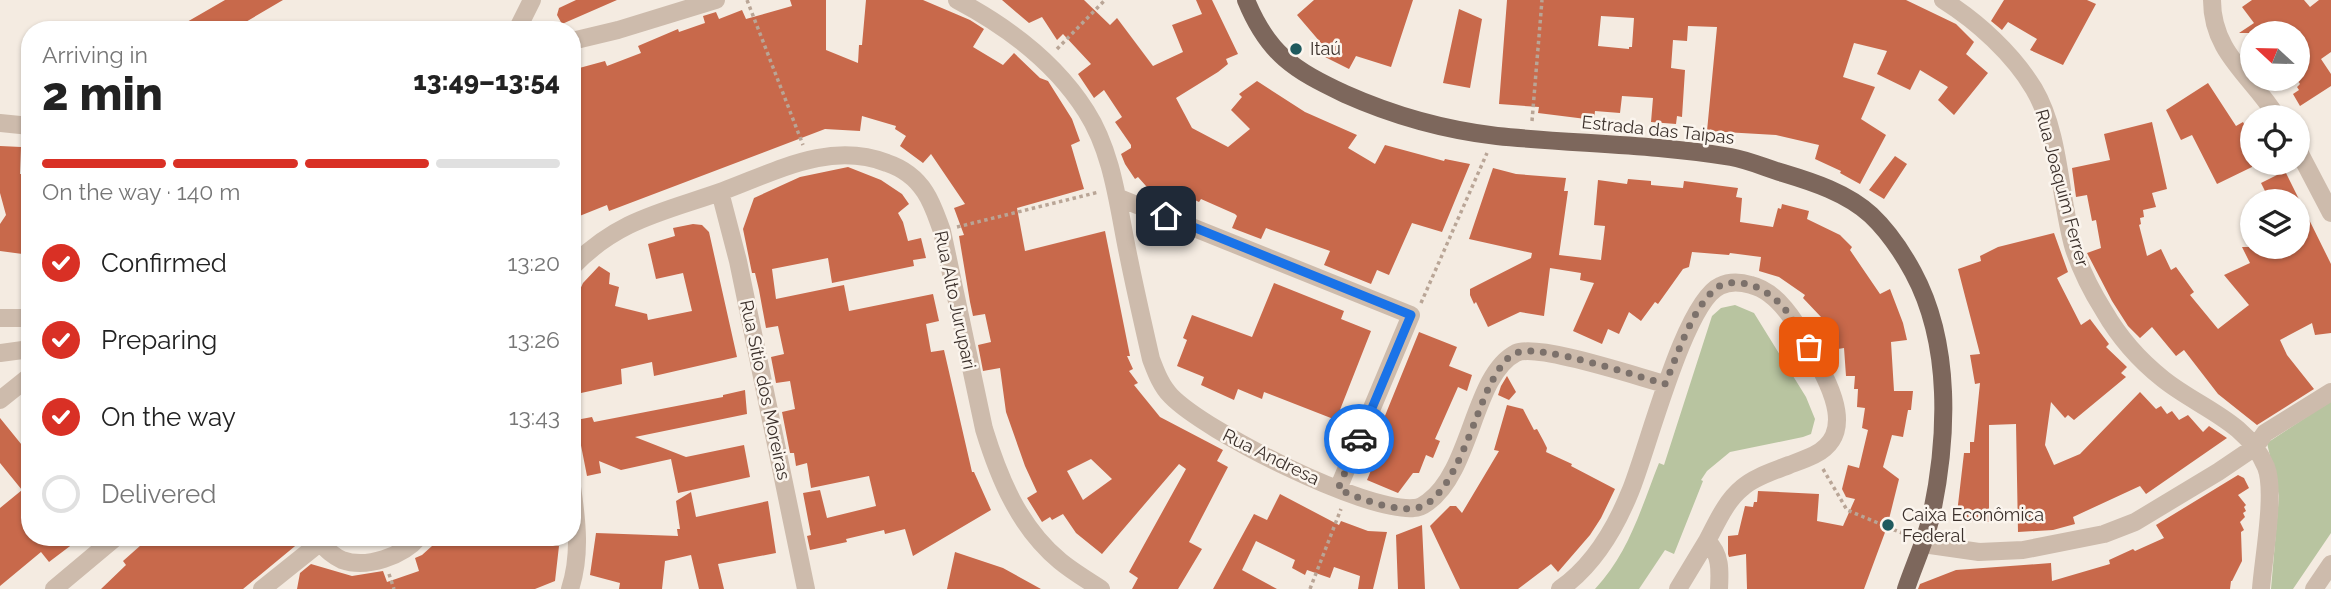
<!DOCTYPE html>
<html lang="en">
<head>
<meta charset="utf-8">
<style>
  body { margin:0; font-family:Raleway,sans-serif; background:#f6f6f6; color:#222; height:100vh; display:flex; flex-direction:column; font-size:26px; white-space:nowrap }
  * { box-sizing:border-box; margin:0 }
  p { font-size:23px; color:#767676 }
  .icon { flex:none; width:38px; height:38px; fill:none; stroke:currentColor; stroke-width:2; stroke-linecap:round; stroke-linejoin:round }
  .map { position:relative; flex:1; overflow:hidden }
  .sheet { position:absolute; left:21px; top:21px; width:560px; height:525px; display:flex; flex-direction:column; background:#fff; border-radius:28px; box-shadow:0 2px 5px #0004 }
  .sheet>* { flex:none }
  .needle { width:46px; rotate:292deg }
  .tools { position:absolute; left:2240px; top:21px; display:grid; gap:14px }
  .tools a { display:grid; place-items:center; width:70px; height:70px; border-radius:50%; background:#fff; box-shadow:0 2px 5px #0004; font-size:35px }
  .pin { position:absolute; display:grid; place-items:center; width:60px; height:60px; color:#fff; margin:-30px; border-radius:14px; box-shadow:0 4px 10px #0006 }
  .courier { position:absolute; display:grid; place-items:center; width:70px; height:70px; margin:-35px; border:5px solid #1a73e8; border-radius:50%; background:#fff; color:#222; box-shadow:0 2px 9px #0007 }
  .headline em { font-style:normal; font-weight:800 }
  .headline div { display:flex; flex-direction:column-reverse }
  .headline { display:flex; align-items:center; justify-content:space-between; height:119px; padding:0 21px }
  h1 { font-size:46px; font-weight:800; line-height:52px }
  .bar { display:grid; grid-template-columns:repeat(4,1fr); gap:10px 7px; align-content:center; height:84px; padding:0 21px }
  .bar i { height:9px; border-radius:5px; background:#e0e0e0 }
  .bar .active { background:#d93025 }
  .bar p { grid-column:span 4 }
  ol { padding:0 21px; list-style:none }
  li { display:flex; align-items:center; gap:21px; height:77px }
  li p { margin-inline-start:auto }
  li .icon { padding:7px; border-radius:50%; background:#d93025; color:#fff; stroke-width:4 }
  li:last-child { color:#767676 }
  li i { width:38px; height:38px; border:4px solid #e0e0e0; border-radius:50% }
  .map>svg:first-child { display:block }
</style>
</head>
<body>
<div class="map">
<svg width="2331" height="589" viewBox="0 0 2331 589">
  <rect width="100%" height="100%" fill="#f4ebe1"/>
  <path fill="#b8c4a0" d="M 1735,305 L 1754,313 L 1806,397 L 1815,419 L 1811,434 L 1803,437 L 1730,452 L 1707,471 L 1701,480 L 1703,481 L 1674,554 L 1665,550 L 1639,589 L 1595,589 C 1629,553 1641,508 1659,463 L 1664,465 L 1712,316 L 1721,308 Z
    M 2331,401 L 2331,533 L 2293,589 L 2271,589 L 2279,496 L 2267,443 Z"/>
  <path fill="#c8694b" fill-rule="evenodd" d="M 225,0 L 283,0 L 232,30 L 173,30 Z
    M 576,0 L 617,0 L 562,24 L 557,15 L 559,8 Z
    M 790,0 L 826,0 L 826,50 L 858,63 L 859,45 L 862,45 L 866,0 L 923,0 L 970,20 L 984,29 L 973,47 L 1003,65 L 1014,53 L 1040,78 L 1048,81 L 1072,119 L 1080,141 L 1071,145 L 1084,189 L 1017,208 L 1025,251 L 1105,231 L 1130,356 L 1127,356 L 1133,369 L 1129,371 L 1138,383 L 1134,385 L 1160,417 L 1223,450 L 1217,461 L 1228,467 L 1189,542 L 1202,549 L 1178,589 L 1132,589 L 1138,578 L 1129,572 L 1186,469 L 1179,464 L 1102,554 L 1076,533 L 1063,514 L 1052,520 L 1050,517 L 1042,522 L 1027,498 L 1037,492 L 1025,466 L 1006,412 L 1000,368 L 983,371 L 978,345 L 991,342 L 985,314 L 973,316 L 970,302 L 959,236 L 964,235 L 954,208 L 965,204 L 931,154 L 923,163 L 900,146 L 906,136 L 895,129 L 896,126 L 862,116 L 860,131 L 825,129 L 609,211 L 607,205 L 572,219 L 572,138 L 580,135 L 572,114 L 572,70 L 605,61 L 607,66 L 641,53 L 638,46 L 678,29 L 679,32 L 705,23 L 703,16 L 716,12 L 719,19 L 742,10 L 746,19 L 792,6 ZM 1091,459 L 1112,479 L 1083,500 L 1067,471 Z
    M 1002,0 L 1084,0 L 1110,25 L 1117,18 L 1153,66 L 1183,52 L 1172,25 L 1202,14 L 1196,0 L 1212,0 L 1238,54 L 1226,59 L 1228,64 L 1218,72 L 1176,98 L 1192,128 L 1228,147 L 1250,129 L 1231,110 L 1242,97 L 1239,94 L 1257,81 L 1305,112 L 1357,135 L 1348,148 L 1375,164 L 1385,145 L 1444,161 L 1445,159 L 1470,164 L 1442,232 L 1412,223 L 1389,275 L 1377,270 L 1371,284 L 1324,265 L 1330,251 L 1266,228 L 1261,239 L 1232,228 L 1237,216 L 1235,214 L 1201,199 L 1199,202 L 1174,190 L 1170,202 L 1154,195 L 1138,177 L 1135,179 L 1125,164 L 1121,154 L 1131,148 L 1131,145 L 1115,122 L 1122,117 L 1104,90 L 1094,98 L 1078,74 L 1091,64 L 1063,34 L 1057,40 L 1042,17 L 1029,23 Z
    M 1314,0 L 1413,0 L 1391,67 L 1356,56 L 1349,69 L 1315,52 L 1321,43 L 1297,15 Z
    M 1507,0 L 1906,0 L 1956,24 L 1974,42 L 1966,54 L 1988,73 L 1954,115 L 1938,100 L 1948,87 L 1920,70 L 1910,90 L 1877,74 L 1887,51 L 1854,43 L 1843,77 L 1875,87 L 1861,119 L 1886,135 L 1860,184 L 1840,173 L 1841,171 L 1815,159 L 1819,145 L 1776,135 L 1707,131 L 1717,27 L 1688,26 L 1687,41 L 1673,40 L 1671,68 L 1685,70 L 1682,117 L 1677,116 L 1676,124 L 1651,122 L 1653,98 L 1622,96 L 1620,113 L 1595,111 L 1594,120 L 1538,113 L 1539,107 L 1499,104 ZM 1601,16 L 1634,18 L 1632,47 L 1629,47 L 1629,49 L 1598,46 Z
    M 2004,0 L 2087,0 L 2096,4 L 2063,65 L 2030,50 L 2037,39 L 2008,22 L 2002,30 L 1991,21 Z
    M 2252,0 L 2304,0 L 2310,7 L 2319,0 L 2331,0 L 2331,52 L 2321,59 L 2331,74 L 2331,86 L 2300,106 L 2293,94 L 2299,90 L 2297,87 L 2300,84 L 2298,81 L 2298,33 L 2239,33 L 2254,23 L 2242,7 Z
    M 1459,9 L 1482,19 L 1470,88 L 1443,83 Z
    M 2208,83 L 2236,126 L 2243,122 L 2252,140 L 2252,167 L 2217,184 L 2192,135 L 2181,140 L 2166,110 Z
    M 2152,122 L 2167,189 L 2152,193 L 2156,207 L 2143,210 L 2144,217 L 2140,218 L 2141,224 L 2139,225 L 2147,256 L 2161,249 L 2171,270 L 2176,267 L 2194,292 L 2190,295 L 2218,329 L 2249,305 L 2224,275 L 2250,263 L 2242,247 L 2298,247 L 2298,201 L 2270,201 L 2261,183 L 2285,171 L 2331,264 L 2331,333 L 2315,335 L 2312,323 L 2280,340 L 2287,355 L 2314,389 L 2257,425 L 2218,394 L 2184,350 L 2176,356 L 2152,327 L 2140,338 L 2128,326 L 2112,301 L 2087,253 L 2101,248 L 2096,220 L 2092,221 L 2087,195 L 2076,197 L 2072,168 L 2110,160 L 2104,134 Z
    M 0,146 L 21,147 L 20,174 L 30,174 L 30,255 L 0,251 L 0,224 L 6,215 L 0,193 Z
    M 1895,156 L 1907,164 L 1884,199 L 1869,190 Z
    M 848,167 L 881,180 L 902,194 L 909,204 L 898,213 L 903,222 L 908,241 L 921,238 L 926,258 L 913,260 L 914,266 L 832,283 L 828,258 L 772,269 L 776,299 L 844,285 L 849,311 L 933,294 L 939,321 L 926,324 L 931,352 L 944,350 L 972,472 L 974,472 L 991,510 L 913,556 L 905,529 L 885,534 L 884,530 L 846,539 L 847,542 L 810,550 L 807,536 L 811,535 L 803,493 L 820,490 L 827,518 L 876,506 L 869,476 L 811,488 L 807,463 L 796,466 L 794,453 L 790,453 L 782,412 L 795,409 L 790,381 L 776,383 L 771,357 L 784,354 L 778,326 L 766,328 L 759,290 L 755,273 L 752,273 L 743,229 L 754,198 L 800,177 Z
    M 1493,168 L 1516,174 L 1566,178 L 1564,191 L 1568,191 L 1559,255 L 1601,260 L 1605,226 L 1594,225 L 1598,180 L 1627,184 L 1628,179 L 1651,181 L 1651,185 L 1683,188 L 1684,181 L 1738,188 L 1736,197 L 1742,198 L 1740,222 L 1773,227 L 1778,208 L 1781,209 L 1782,204 L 1809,211 L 1807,219 L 1840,235 L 1852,247 L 1850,250 L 1880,294 L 1890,289 L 1903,323 L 1907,340 L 1891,342 L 1894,391 L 1913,391 L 1911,410 L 1908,410 L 1903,437 L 1892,435 L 1883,467 L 1899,479 L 1887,527 L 1864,589 L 1747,589 L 1746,554 L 1729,557 L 1728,554 L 1728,536 L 1738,535 L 1745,506 L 1753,507 L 1754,502 L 1757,502 L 1758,491 L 1819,494 L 1817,521 L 1843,526 L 1855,499 L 1846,497 L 1842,489 L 1848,465 L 1859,468 L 1868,430 L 1862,428 L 1865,408 L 1857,407 L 1858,389 L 1854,389 L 1855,376 L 1846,376 L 1844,348 L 1838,349 L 1836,332 L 1829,335 L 1819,319 L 1821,317 L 1803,298 L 1805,295 L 1779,277 L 1759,271 L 1761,257 L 1730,253 L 1729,255 L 1692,252 L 1689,267 L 1683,269 L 1658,304 L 1655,302 L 1641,321 L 1629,312 L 1619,334 L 1608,329 L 1602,344 L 1573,331 L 1594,283 L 1580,280 L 1581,273 L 1550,268 L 1544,316 L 1520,312 L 1488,327 L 1476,302 L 1474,304 L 1470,295 L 1470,289 L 1531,258 L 1532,253 L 1469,239 Z
    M 693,224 L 702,225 L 709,232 L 737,357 L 654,376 L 652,362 L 621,369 L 622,384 L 572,395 L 572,307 L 583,283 L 599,266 L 610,273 L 609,284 L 619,287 L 615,306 L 647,314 L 648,320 L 692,311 L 683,273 L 656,279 L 648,244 L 675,236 L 673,228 Z
    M 2054,233 L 2068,272 L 2057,278 L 2081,325 L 2090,319 L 2109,344 L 2106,347 L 2127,367 L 2121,373 L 2126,377 L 2074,420 L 2068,415 L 2065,418 L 2051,402 L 2045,445 L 2054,465 L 2080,454 L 2140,392 L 2156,409 L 2161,406 L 2167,414 L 2172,411 L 2179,420 L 2188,415 L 2203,432 L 2209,426 L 2227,438 L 2146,494 L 2140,486 L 2073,517 L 2075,524 L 2053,530 L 2018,532 L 2016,424 L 1989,425 L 1989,522 L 1956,522 L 1964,453 L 1970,453 L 1970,442 L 1974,442 L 1980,383 L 1975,384 L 1970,355 L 1980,354 L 1958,269 L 1981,261 L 1980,256 L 1998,247 Z
    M 1274,283 L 1344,311 L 1341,319 L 1371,331 L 1336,420 L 1264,392 L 1262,399 L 1238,389 L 1234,400 L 1201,385 L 1204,377 L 1177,366 L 1187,340 L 1183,338 L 1192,315 L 1252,337 Z
    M 1419,332 L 1457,347 L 1449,366 L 1472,375 L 1467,391 L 1458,387 L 1435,439 L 1440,441 L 1433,458 L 1426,455 L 1419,473 L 1413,473 L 1398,493 L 1367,480 L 1372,468 L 1365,465 Z
    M 1507,376 L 1516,392 L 1509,400 L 1498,395 L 1501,386 Z
    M 745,390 L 747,414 L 635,437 L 686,457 L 744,445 L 750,477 L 678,493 L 671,459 L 621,470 L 599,461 L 601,473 L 587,476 L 576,420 L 592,417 L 594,422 L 723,397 L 723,395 Z
    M 1507,405 L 1523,409 L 1534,430 L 1537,429 L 1543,440 L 1547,448 L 1546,452 L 1572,464 L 1571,466 L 1615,489 L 1601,518 L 1590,535 L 1558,572 L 1551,564 L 1518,589 L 1460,589 L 1430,526 L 1450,506 L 1456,506 L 1462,513 L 1499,451 L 1494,450 Z
    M 0,418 L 30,455 L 30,537 L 82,537 L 49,562 L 41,552 L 0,586 L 0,508 L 22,490 L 0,463 Z
    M 2238,475 L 2244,478 L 2249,488 L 2238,495 L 2246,505 L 2244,507 L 2246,511 L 2243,513 L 2245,517 L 2240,522 L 2244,530 L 2241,532 L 2242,561 L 2232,581 L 2231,581 L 2230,589 L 1918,589 L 1920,584 L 1956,570 L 2051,563 L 2052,581 L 2110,564 L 2109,560 L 2133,549 L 2135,551 L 2164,538 L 2156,525 Z
    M 691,492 L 696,517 L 768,501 L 776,553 L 718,564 L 724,589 L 699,589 L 691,555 L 665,561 L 662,589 L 619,589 L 620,583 L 590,575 L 596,533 L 678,536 L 677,529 L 680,529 L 676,501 Z
    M 1280,494 L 1339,525 L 1341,521 L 1368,531 L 1387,532 L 1373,589 L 1358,589 L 1360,576 L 1334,567 L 1330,578 L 1307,570 L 1305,575 L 1292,568 L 1295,560 L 1256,541 L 1242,570 L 1277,589 L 1213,589 L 1254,514 L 1267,520 Z
    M 1422,525 L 1425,589 L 1398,589 L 1396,535 Z
    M 150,537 L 306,537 L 243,589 L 101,589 L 126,565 L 123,561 Z
    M 442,537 L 545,537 L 544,544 L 559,546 L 555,581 L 535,589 L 297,589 L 300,573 L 311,564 L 352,576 L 383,571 L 387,582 L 419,571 L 415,558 L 422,555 Z
    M 955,552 L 1003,568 L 1041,589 L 947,589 Z"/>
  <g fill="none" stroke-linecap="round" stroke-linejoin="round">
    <path stroke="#b9a596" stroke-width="3.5" stroke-dasharray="3.5 3.5" stroke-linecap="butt" d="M 747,0 L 803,145
      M 1057,49 L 1105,0
      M 1532,121 L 1542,0
      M 957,227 L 1099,192
      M 1421,303 L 1487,153
      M 1823,469 L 1847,510 L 1909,536
      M 389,574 L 394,589
      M 1310,589 L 1341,509"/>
    <path stroke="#cdbbac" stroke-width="18" d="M 957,0 C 1008,27 1055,62 1086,111 C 1113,153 1118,206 1128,254 C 1135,289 1143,324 1151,359 C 1156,372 1161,386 1171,396 C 1206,432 1364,512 1414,508 C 1419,508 1424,505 1428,502 C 1472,470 1473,375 1516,353 C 1538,343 1638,377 1665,384
      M 1943,0 C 1978,22 2013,54 2034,89 C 2061,135 2059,198 2074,249 C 2081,270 2092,292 2104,311 C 2119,337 2139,360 2163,379 C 2199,408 2247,421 2266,467 C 2276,492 2263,560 2261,589
      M 2212,0 C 2212,53 2252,76 2277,117
      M 517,30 L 532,0
      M 572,41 L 618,30 L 716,0
      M 0,123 L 30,126
      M 2298,150 L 2331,213
      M 720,192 L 738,261 L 806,589
      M 1117,197 L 1411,315 L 1338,489
      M 572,267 C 618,219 664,212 723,191 C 777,171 830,141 887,163 C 902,168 916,178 925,192 C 933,204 937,218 942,231 L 984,429 C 999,478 1019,527 1060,561 C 1072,571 1087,580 1101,589
      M 0,318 L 30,318
      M 0,353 L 30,349
      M 0,400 L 30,376
      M 320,543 C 327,550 333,556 342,560 C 367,569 403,556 419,537
      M 1923,544 L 1979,552 L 2023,550 L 2104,534 L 2135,522 L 2218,472 L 2255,447 L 2265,433 L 2331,392
      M 54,589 L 116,537
      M 262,589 L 327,537
      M 570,589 C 581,556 577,521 572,487
      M 1560,589 C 1593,566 1615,529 1630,492 C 1647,452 1684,302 1720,286 C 1730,281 1741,282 1751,285 C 1777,291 1796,322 1808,344 C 1824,377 1861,431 1814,455 C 1806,459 1797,462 1789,465 C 1774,471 1754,477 1742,488 C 1726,501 1717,522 1707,541 C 1721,554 1720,571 1719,589
      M 1678,589 L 1707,541
      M 2314,589 L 2331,564"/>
    <path stroke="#7d675c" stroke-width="18" d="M 1246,0 C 1268,54 1294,70 1345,94 C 1392,115 1446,130 1497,136 C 1575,144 1654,144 1731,157 C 1748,160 1766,168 1783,173 C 1813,182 1847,193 1871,215 C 1889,232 1901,250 1913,272 C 1952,344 1948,438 1931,517 C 1925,542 1914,565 1906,589"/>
  </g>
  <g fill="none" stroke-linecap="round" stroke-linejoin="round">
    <path stroke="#7c716b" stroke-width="7" stroke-dasharray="0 12.6" d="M 1359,439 L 1338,489 C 1358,498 1394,512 1416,508 C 1453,502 1475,413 1491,383 C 1498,371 1505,356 1519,352 C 1544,345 1636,376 1665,384 C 1678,354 1691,311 1715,289 C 1722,283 1732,282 1741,283 C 1774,287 1795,319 1809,347"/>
    <path stroke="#1a73e8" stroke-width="9" d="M 1166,216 L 1411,315 L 1359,439"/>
  </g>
  <g fill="#1f5a5e" stroke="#fbf5ee" stroke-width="2.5">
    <circle cx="1296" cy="49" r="7"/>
    <circle cx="1888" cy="525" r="7"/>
  </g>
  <g text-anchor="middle" stroke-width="5" stroke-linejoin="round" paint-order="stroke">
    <g font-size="18" fill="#3b302b" stroke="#fbf5ee" text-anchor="start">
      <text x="1310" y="55">Itaú</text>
      <text x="1902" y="521">Caixa Econômica<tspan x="1902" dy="21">Federal</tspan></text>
    </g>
    <g font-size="18" fill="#3b302b" stroke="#fbf5ee">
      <text transform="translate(1658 130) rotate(6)" y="6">Estrada das Taipas</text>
      <text transform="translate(2062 188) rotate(75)" y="6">Rua Joaquim Ferrer</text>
      <text transform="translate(955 300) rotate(78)" y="6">Rua Alto Jurupari</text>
      <text transform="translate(765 390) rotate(78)" y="6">Rua Sítio dos Moreiras</text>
      <text transform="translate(1271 457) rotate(26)" y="6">Rua Andresa</text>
    </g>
  </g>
</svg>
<div class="tools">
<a><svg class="needle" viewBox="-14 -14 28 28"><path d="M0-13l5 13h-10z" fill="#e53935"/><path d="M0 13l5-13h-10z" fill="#767676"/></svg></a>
<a><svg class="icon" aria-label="locate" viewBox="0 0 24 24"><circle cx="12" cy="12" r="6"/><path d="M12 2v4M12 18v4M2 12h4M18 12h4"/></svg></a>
<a><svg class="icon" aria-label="layers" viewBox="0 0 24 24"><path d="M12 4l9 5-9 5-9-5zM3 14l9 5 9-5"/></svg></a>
</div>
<div class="pin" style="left:1809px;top:347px;background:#ea580c"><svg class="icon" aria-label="bag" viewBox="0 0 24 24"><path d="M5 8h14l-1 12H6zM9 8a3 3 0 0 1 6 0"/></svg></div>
<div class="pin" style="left:1166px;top:216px;background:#1f2937"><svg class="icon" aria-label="home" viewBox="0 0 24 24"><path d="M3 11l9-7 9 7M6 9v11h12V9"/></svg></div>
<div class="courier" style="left:1359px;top:439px"><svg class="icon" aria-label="car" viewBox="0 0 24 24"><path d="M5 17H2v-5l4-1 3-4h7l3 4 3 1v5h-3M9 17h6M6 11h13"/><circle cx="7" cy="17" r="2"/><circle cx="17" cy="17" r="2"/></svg></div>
<section class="sheet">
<div class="headline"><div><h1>2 min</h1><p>Arriving in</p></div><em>13:49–13:54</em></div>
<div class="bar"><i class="active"></i><i class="active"></i><i class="active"></i><i></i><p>On the way · 140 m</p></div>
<ol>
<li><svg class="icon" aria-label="check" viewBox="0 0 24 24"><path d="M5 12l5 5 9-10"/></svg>Confirmed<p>13:20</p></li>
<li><svg class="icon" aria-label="check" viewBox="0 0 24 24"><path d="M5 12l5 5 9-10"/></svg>Preparing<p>13:26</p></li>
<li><svg class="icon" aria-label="check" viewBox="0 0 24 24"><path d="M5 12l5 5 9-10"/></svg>On the way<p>13:43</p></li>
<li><i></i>Delivered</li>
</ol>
</section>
</div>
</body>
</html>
